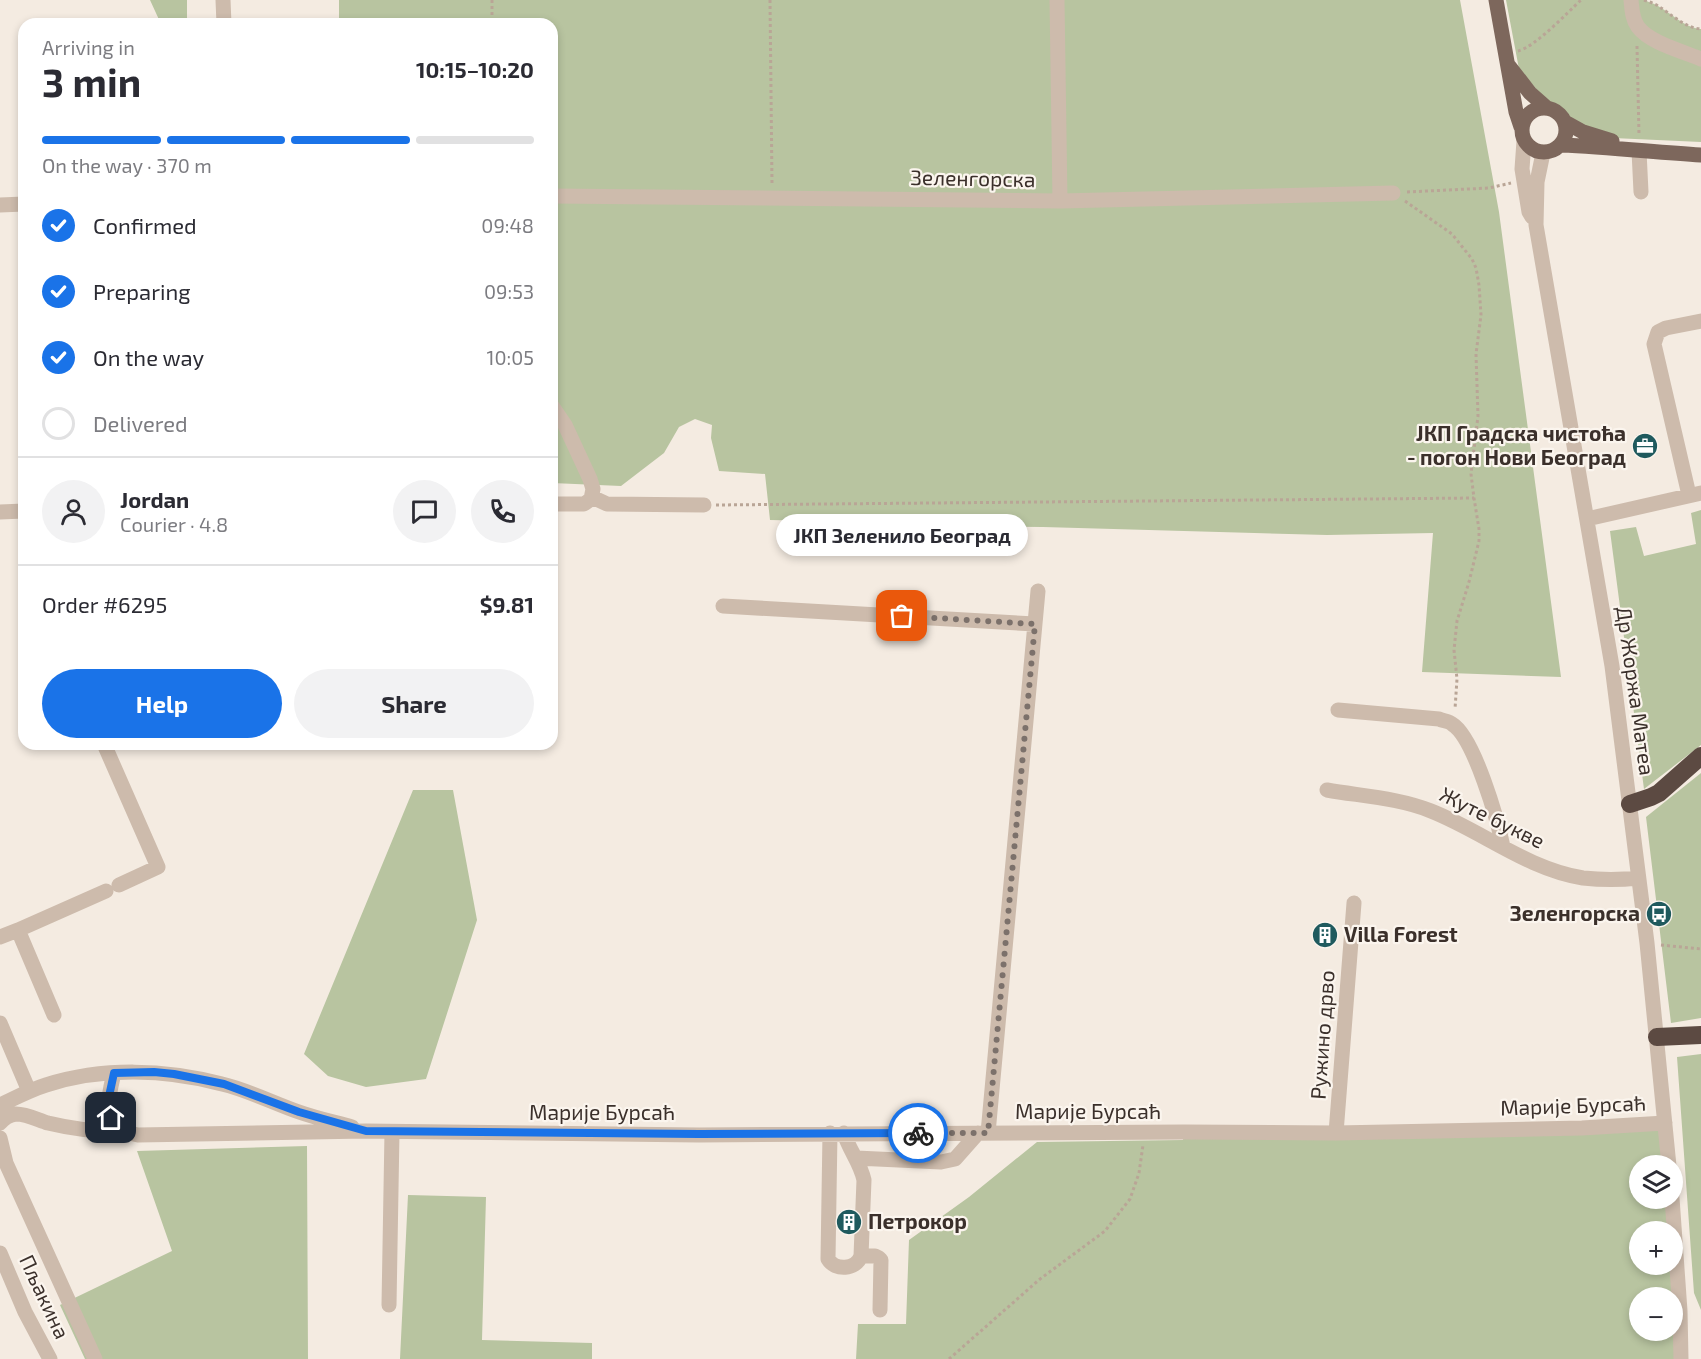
<!DOCTYPE html>
<html lang="en">
<head>
<meta charset="utf-8">
<style>
  body { margin:0; font-family:"Exo 2",sans-serif; background:#f2f2f3; color:#2b2b33; height:100vh; display:flex; flex-direction:column; font-size:22px; white-space:nowrap }
  * { box-sizing:border-box; margin:0 }
  p { font-size:20px; color:#7c7c81 }
  .icon { flex:none; width:33px; height:33px; fill:none; stroke:currentColor; stroke-width:2; stroke-linecap:round; stroke-linejoin:round }
  .map { position:relative; flex:1; overflow:hidden }
  .sheet { position:absolute; left:18px; top:18px; width:540px; height:732px; display:flex; flex-direction:column; background:#fff; border-radius:18px; box-shadow:0 3px 9px #0003 }
  .sheet>* { flex:none }
  .tools { position:absolute; left:1629px; top:1155px; display:grid; gap:12px }
  .tools a { display:grid; place-items:center; width:54px; height:54px; border-radius:50%; background:#fff; box-shadow:0 3px 9px #0003; font-size:30px }
  .pin { position:absolute; display:grid; place-items:center; width:51px; height:51px; color:#fff; margin:-26px; border-radius:12px; box-shadow:0 3px 9px #0006 }
  .courier { position:absolute; display:grid; place-items:center; width:60px; height:60px; margin:-30px; border:4px solid #1a73e8; border-radius:50%; background:#fff; color:#222; box-shadow:0 2px 8px #0007 }
  .bubble { position:absolute; height:42px; border-radius:21px; background:#fff; box-shadow:0 3px 9px #0003; font-size:20px; font-weight:700; line-height:42px; text-align:center }
  .summary em { font-style:normal; font-weight:700 }
  .summary div { display:flex; flex-direction:column-reverse }
  .summary { display:flex; align-items:center; justify-content:space-between; height:102px; padding:0 24px }
  h1 { font-size:39px; font-weight:700; line-height:45px }
  .bar { display:grid; grid-template-columns:repeat(4,1fr); gap:9px 6px; align-content:center; height:72px; padding:0 24px }
  .bar i { height:8px; border-radius:4px; background:#e1e1e2 }
  .bar .on { background:#1a73e8 }
  .bar p { grid-column:span 4 }
  .line { display:flex; align-items:center; gap:15px; padding:0 24px; border-top:2px solid #e1e1e2 }
  .line div { flex:1 }
  .round { display:grid; place-items:center; flex:none; width:63px; height:63px; border-radius:32px; background:#f2f2f3 }
  ol { padding:0 24px; list-style:none }
  li { display:flex; align-items:center; gap:18px; height:66px }
  li p { margin-inline-start:auto }
  li .icon { padding:6px; border-radius:50%; background:#1a73e8; color:#fff; stroke-width:4 }
  li:last-child { color:#7c7c81 }
  li i { width:33px; height:33px; border:3px solid #e1e1e2; border-radius:50% }
  .button { display:flex; gap:12px; margin-top:auto; padding:12px 24px }
  .button a { flex:1; height:69px; border-radius:36px; background:#1a73e8; color:#fff; font-size:24px; font-weight:700; line-height:69px; text-align:center }
  .button a+a { background:#f2f2f3; color:#2b2b33 }
  .map>svg:first-child { display:block }
</style>
</head>
<body>
<div class="map">
<svg width="1701" height="1359" viewBox="0 0 1701 1359">
  <rect width="100%" height="100%" fill="#f4ebe1"/>
  <path fill="#b8c4a0" fill-rule="evenodd" d="M 150,0 L 187,0 L 187,24 L 161,24 Z
    M 339,0 L 1460,0 L 1499,212 L 1561,677 L 1422,672 L 1433,533 L 1327,535 L 1043,527 L 889,525 L 813,521 L 770,520 L 765,474 L 719,471 L 711,438 L 712,425 L 695,419 L 679,427 L 664,453 L 621,486 L 552,483 L 552,24 L 339,24 Z
    M 1506,0 L 1644,0 C 1648,2 1653,3 1658,6 C 1671,13 1685,28 1701,29 L 1701,142 L 1613,138 L 1568,119 L 1560,109 L 1549,104 L 1519,69 Z
    M 1701,510 L 1701,745 L 1644,789 L 1610,531 L 1636,527 L 1644,556 L 1696,544 L 1691,513 Z
    M 1701,773 L 1701,1018 L 1671,1023 L 1646,817 Z
    M 413,790 L 453,790 L 477,920 L 426,1079 L 366,1087 L 328,1076 L 304,1054 Z
    M 1701,1054 L 1701,1310 L 1694,1293 L 1677,1057 Z
    M 1665,1123 L 1669,1165 L 1640,1166 L 1640,1198 L 1671,1199 L 1681,1359 L 856,1359 L 858,1324 L 906,1324 L 909,1240 L 969,1197 L 1037,1142 L 1183,1140 L 1184,1132 ZM 1640,1232 L 1672,1232 L 1672,1264 L 1640,1264 ZM 1640,1298 L 1672,1298 L 1672,1330 L 1640,1330 Z
    M 307,1146 L 308,1359 L 85,1359 L 60,1305 L 172,1251 L 137,1151 Z
    M 408,1195 L 486,1197 L 482,1340 L 592,1343 L 592,1359 L 400,1359 Z"/>
  <g fill="none" stroke-linecap="round" stroke-linejoin="round">
    <path stroke="#b9a596" stroke-width="3" stroke-dasharray="3 3" stroke-linecap="butt" d="M 492,0 L 492,24
      M 770,0 L 772,184
      M 1644,0 C 1649,2 1654,3 1658,6 C 1671,14 1685,28 1701,29
      M 1637,46 L 1639,135
      M 1518,51 C 1535,47 1567,13 1581,0
      M 1407,192 L 1489,188 L 1511,183
      M 1405,201 L 1452,234 L 1472,259 L 1476,268 L 1479,285 L 1481,315 L 1476,354 L 1478,416 L 1471,474 L 1474,498 L 1479,529 L 1479,541 L 1469,582 L 1457,621 L 1454,650 L 1457,679 L 1455,709
      M 716,505 L 1474,498
      M 1661,945 L 1701,949
      M 949,1359 L 1040,1279 L 1105,1231 L 1130,1199 L 1139,1173 L 1143,1145"/>
    <path stroke="#cdbbac" stroke-width="15" d="M 223,0 L 224,24
      M 1057,0 L 1060,201
      M 1631,0 C 1632,9 1632,19 1638,27 C 1650,43 1682,51 1701,59
      M 1524,141 L 1522,169 L 1529,212 L 1532,217
      M 1639,151 L 1641,192
      M 1543,153 L 1537,182 L 1536,225 L 1612,666 L 1647,943 L 1669,1166
      M 552,196 L 1060,201 L 1393,193
      M 0,205 L 24,204
      M 552,406 L 565,425 L 590,479 L 593,489 L 591,499 L 584,504 L 552,504
      M 1689,495 L 1654,344 L 1658,332 L 1666,328 L 1701,321
      M 592,497 L 607,504 L 704,505
      M 0,512 L 24,511
      M 1587,519 L 1701,493
      M 723,606 L 1035,624
      M 1338,710 L 1439,719 C 1443,721 1449,721 1452,724 C 1474,737 1498,821 1503,847
      M 104,744 L 158,867 L 119,885
      M 1327,790 C 1361,796 1399,798 1431,811 C 1482,831 1527,869 1583,878 C 1602,880 1620,880 1638,878
      M 18,930 L 106,891
      M 0,937 L 18,930 L 54,1015
      M 0,1023 L 29,1091
      M 114,1073 C 109,1095 103,1112 120,1131 L 138,1135 L 366,1131 L 699,1135 L 1184,1132 L 1336,1133 L 1582,1128 L 1665,1123
      M 0,1105 C 15,1098 30,1090 46,1085 C 103,1067 165,1069 222,1084 C 248,1090 273,1103 299,1112 C 316,1118 334,1122 352,1127
      M 0,1123 C 4,1118 9,1115 16,1114 C 27,1114 38,1120 48,1123 C 73,1129 94,1132 120,1131
      M 830,1133 L 828,1259 C 835,1271 856,1270 861,1256 L 864,1180 C 860,1162 849,1150 844,1133
      M 988,1133 L 1038,591
      M 1336,1133 L 1354,903
      M 0,1138 L 6,1163 L 95,1359
      M 856,1158 L 941,1162 L 955,1159 L 978,1133
      M 1672,1198 L 1680,1311 L 1681,1359
      M 0,1253 L 25,1312 L 50,1359
      M 861,1256 L 875,1256 L 879,1258 L 881,1260 L 880,1310
      M 389,1305 L 392,1132"/>
    <path stroke="#7d675c" stroke-width="15" d="M 1496,0 L 1516,112 L 1521,127
      M 1509,66 L 1530,93 L 1547,108
      M1522 130a22 22 0 1 1 44 0a22 22 0 1 1-44 0Z
      M 1565,122 L 1583,132 L 1612,141
      M 1561,145 C 1608,147 1654,152 1701,155"/>
    <path stroke="#5c4a42" stroke-width="18" d="M 1630,804 L 1651,797 L 1659,793 L 1701,756
      M 1657,1037 L 1701,1035"/>
  </g>
  <g fill="none" stroke-linecap="round" stroke-linejoin="round">
    <path stroke="#7c716b" stroke-width="6" stroke-dasharray="0 10.8" d="M 902,616 L 1035,624 L 988,1133 L 918,1133"/>
    <path stroke="#1a73e8" stroke-width="8" d="M 111,1118 L 108,1101 L 114,1073 L 154,1072 L 174,1074 L 224,1084 L 299,1112 L 366,1131 L 699,1134 L 918,1133"/>
  </g>
  <defs>
    <g id="office-disc" transform="scale(1.35)"><circle r="9.5" fill="#1f5a5e" stroke="#fbf5ee"/><path d="M-6-3h4V-5.5h4V-3h4V5H-6ZM-1-4.5V-3h2v-1.5ZM-6 0V1H6V0Z" fill="#fff"/></g>
    <g id="bus-disc" transform="scale(1.35)"><circle r="9.5" fill="#1f5a5e" stroke="#fbf5ee"/><path d="M-5-6H5V4H4V6H2V4H-2V6H-4V4H-5ZM-3.5-4V0h7V-4ZM-3.5 1.2v1.5H-2V1.2ZM2 1.2v1.5H3.5V1.2Z" fill="#fff"/></g>
    <g id="building-disc" transform="scale(1.35)"><circle r="9.5" fill="#1f5a5e" stroke="#fbf5ee"/><path d="M-4-6H4V6H1V3H-1V6H-4ZM-2.5-4.3h1.7v1.8h-1.7ZM.8-4.3h1.7v1.8H.8ZM-2.5-1h1.7V.8h-1.7ZM.8-1h1.7V.8H.8Z" fill="#fff"/></g>
  </defs>
  <g fill-rule="evenodd">
    <use href="#office-disc" x="1645" y="446"/>
    <use href="#bus-disc" x="1659" y="914"/>
    <use href="#building-disc" x="1325" y="935"/>
    <use href="#building-disc" x="849" y="1222"/>
  </g>
  <g text-anchor="middle" stroke-width="4.5" stroke-linejoin="round" paint-order="stroke">
    <g font-size="21" fill="#3b302b" stroke="#fbf5ee">
      <text transform="translate(973 179) rotate(1)" y="7">Зеленгорска</text>
      <text transform="translate(1635 691) rotate(82)" y="7">Др Жоржа Матеа</text>
      <text transform="translate(1492 818) rotate(26)" y="7">Жуте букве</text>
      <text transform="translate(1323 1035) rotate(-86)" y="7">Ружино дрво</text>
      <text transform="translate(1573 1106) rotate(-2)" y="7">Марије Бурсаћ</text>
      <text x="1088" y="1119">Марије Бурсаћ</text>
      <text x="602" y="1120">Марије Бурсаћ</text>
      <text transform="translate(44 1297) rotate(65)" y="7">Пљакина</text>
    </g>
    <g font-size="21" font-weight="bold" fill="#3b302b" stroke="#fbf5ee" text-anchor="end">
      <text x="1626" y="441">ЈКП Градска чистоћа<tspan x="1626" dy="24">- погон Нови Београд</tspan></text>
      <text x="1640" y="921">Зеленгорска</text>
      <text x="1344" y="942" text-anchor="start">Villa Forest</text>
      <text x="868" y="1229" text-anchor="start">Петрокор</text>
    </g>
  </g>
</svg>
<div class="tools">
<a><svg class="icon" aria-label="layers" viewBox="0 0 24 24"><path d="M12 4l9 5-9 5-9-5zM3 14l9 5 9-5"/></svg></a>
<a>+</a>
<a>−</a>
</div>
<div class="pin" style="left:902px;top:616px;background:#ea580c"><svg class="icon" aria-label="bag" viewBox="0 0 24 24"><path d="M5 8h14l-1 12H6zM9 8a3 3 0 0 1 6 0"/></svg></div>
<div class="pin" style="left:111px;top:1118px;background:#1f2937"><svg class="icon" aria-label="home" viewBox="0 0 24 24"><path d="M3 11l9-7 9 7M6 9v11h12V9"/></svg></div>
<div class="courier" style="left:918px;top:1133px"><svg class="icon" aria-label="bike" viewBox="0 0 24 24"><circle cx="6" cy="16" r="4"/><circle cx="18" cy="16" r="4"/><path d="M6 16l4-8h5l3 8M10 8l3 8H6M13 5h3"/></svg></div>
<div class="bubble" style="left:776px;top:514px;width:252px">ЈКП Зеленило Београд</div>
<section class="sheet">
<div class="summary"><div><h1>3 min</h1><p>Arriving in</p></div><em>10:15–10:20</em></div>
<div class="bar"><i class="on"></i><i class="on"></i><i class="on"></i><i></i><p>On the way · 370 m</p></div>
<ol>
<li><svg class="icon" aria-label="check" viewBox="0 0 24 24"><path d="M5 12l5 5 9-10"/></svg>Confirmed<p>09:48</p></li>
<li><svg class="icon" aria-label="check" viewBox="0 0 24 24"><path d="M5 12l5 5 9-10"/></svg>Preparing<p>09:53</p></li>
<li><svg class="icon" aria-label="check" viewBox="0 0 24 24"><path d="M5 12l5 5 9-10"/></svg>On the way<p>10:05</p></li>
<li><i></i>Delivered</li>
</ol>
<div class="line" style="height:108px"><a class="round"><svg class="icon" aria-label="person" viewBox="0 0 24 24"><circle cx="12" cy="8" r="4"/><path d="M4 21q1-7 8-7t8 7"/></svg></a><div><b>Jordan</b><p>Courier · 4.8</p></div><a class="round"><svg class="icon" aria-label="chat" viewBox="0 0 24 24"><path d="M4 5h16v11H9l-5 4z"/></svg></a><a class="round"><svg class="icon" aria-label="phone" viewBox="0 0 24 24"><path d="M5 4h4l2 5-3 2q2 4 5 5l2-3 5 2v4C11 20 4 13 5 4z"/></svg></a></div>
<div class="line" style="height:78px"><div>Order #6295</div><b>$9.81</b></div>
<div class="button"><a>Help</a><a>Share</a></div>
</section>
</div>
</body>
</html>
